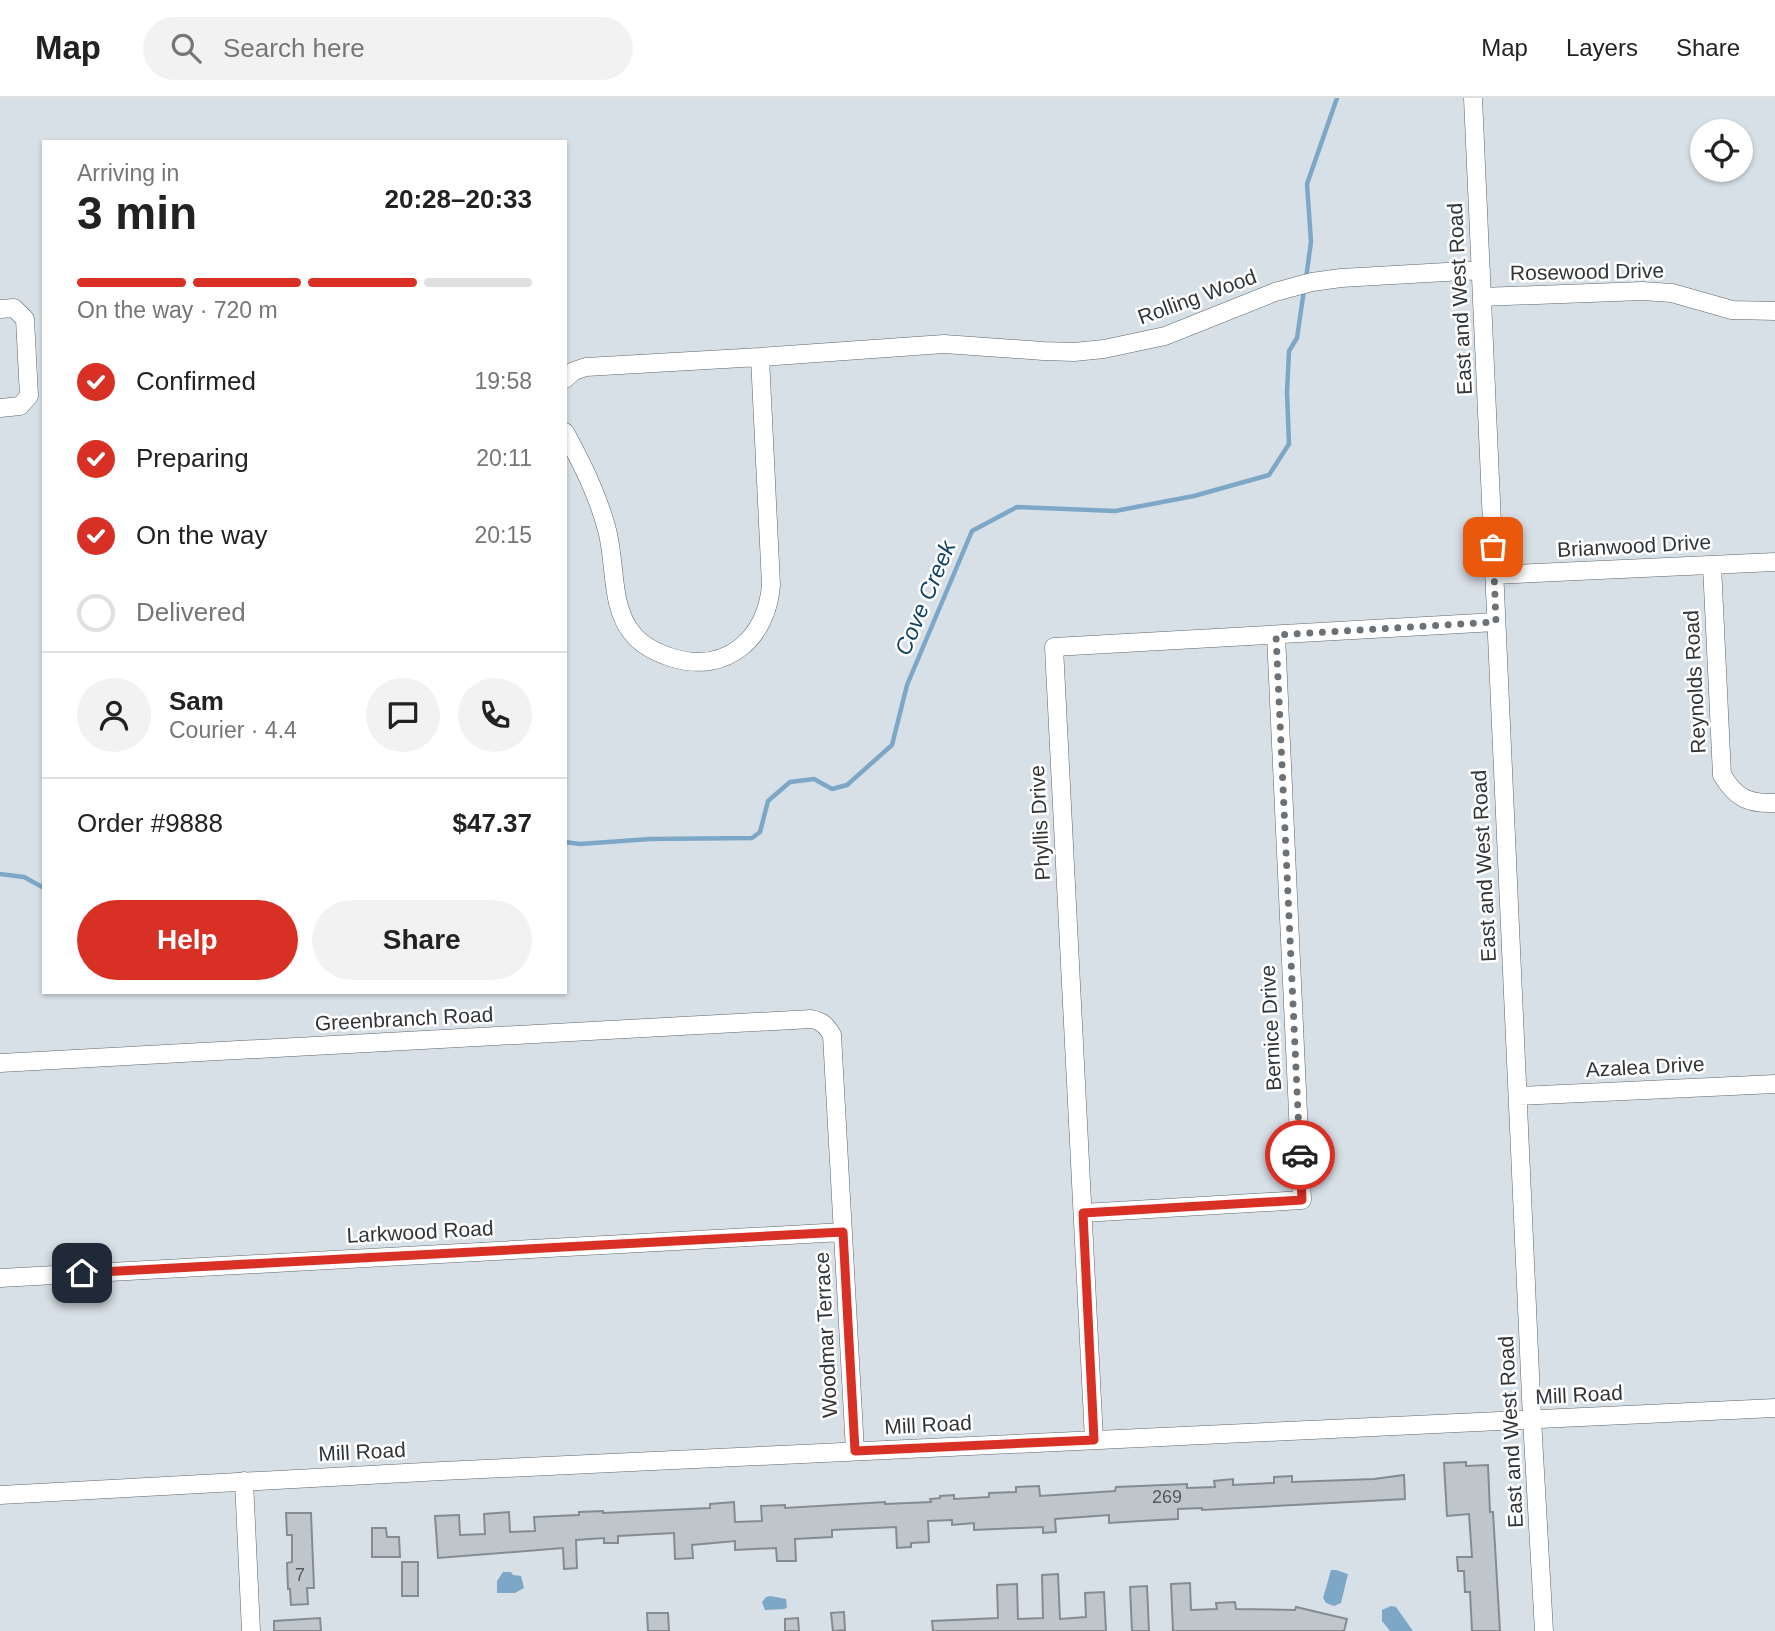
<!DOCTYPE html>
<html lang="en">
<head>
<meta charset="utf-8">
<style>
  body { margin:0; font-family:Helvetica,sans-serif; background:#f2f2f2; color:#222; height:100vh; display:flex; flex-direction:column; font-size:26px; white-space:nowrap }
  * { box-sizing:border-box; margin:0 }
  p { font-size:23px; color:#767676 }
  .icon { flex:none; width:38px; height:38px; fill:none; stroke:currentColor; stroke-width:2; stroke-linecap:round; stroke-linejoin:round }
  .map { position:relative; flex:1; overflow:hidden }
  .side { position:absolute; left:42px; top:42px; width:525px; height:854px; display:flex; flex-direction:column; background:#fff; border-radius:0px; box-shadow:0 2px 5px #0004 }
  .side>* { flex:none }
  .controls { position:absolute; left:1690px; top:21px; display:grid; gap:14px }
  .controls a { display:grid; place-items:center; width:63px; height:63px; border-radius:50%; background:#fff; box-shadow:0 2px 5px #0004; font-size:35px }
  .pin { position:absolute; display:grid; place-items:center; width:60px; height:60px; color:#fff; margin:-30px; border-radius:14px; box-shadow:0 4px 10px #0006 }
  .courier { position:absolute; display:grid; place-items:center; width:70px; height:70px; margin:-35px; border:5px solid #d93025; border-radius:50%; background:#fff; color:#222; box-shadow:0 2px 9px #0007 }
  .overview em { font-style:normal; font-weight:700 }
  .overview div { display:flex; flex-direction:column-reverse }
  .overview { display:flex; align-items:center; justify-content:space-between; height:119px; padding:0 35px }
  h1 { font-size:46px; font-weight:700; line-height:52px }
  .bar { display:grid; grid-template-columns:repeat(4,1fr); gap:10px 7px; align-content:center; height:84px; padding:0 35px }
  .bar i { height:9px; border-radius:5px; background:#e0e0e0 }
  .bar .active { background:#d93025 }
  .bar p { grid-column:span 4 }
  .line { display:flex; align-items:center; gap:18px; padding:0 35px; border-top:2px solid #e0e0e0 }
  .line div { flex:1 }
  .round { display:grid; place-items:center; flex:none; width:74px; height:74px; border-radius:37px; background:#f2f2f2 }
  ol { padding:0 35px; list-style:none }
  li { display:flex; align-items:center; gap:21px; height:77px }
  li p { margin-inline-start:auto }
  li .icon { padding:7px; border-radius:50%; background:#d93025; color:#fff; stroke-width:4 }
  li:last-child { color:#767676 }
  li i { width:38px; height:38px; border:4px solid #e0e0e0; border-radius:50% }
  .action { display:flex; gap:14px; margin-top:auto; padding:14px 35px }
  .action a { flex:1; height:80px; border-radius:42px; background:#d93025; color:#fff; font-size:28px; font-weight:700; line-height:80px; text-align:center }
  .action a+a { background:#f2f2f2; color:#222 }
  header { display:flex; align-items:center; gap:42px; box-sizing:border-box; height:98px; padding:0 35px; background:#fff; border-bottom:2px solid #e0e0e0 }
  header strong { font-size:33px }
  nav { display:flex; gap:38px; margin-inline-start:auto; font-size:24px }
  .search { width:490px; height:63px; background:#f2f2f2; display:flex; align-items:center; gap:18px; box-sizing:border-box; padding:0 24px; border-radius:38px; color:#767676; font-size:26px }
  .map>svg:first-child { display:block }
</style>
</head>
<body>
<header>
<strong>Map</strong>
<div class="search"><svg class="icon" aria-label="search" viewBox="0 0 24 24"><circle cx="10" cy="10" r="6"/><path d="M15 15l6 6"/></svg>Search here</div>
<nav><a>Map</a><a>Layers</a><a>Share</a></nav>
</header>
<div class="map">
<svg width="1775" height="1533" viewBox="0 0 1775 1533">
  <rect width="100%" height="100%" fill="#d8e0e7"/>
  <path fill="#7da7c7" d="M 1331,1472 L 1336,1472 L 1348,1476 L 1341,1505 L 1334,1508 L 1326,1505 L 1323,1500 Z
    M 503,1474 L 511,1474 L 513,1477 L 521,1478 L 524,1490 L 515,1495 L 497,1495 L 497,1483 Z
    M 770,1498 L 786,1501 L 787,1509 L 785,1511 L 765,1512 L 762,1504 L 766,1499 Z
    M 1391,1508 L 1396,1509 L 1413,1533 L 1390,1533 L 1382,1523 L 1382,1512 Z"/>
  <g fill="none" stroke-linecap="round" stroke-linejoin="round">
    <path stroke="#7da7c7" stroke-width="4.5" d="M 1306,180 L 1311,144 L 1307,86 L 1337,0
      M 565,744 L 580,746 L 650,741 L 752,740 L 760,734 L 768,703 L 790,684 L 814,681 L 832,691 L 847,687 L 892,647 L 907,587 L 972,433 L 1017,409 L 1115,413 L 1194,398 L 1269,377 L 1289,346 L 1287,294 L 1289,253 L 1297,240 L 1304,192
      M 0,776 L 24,779 L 44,790"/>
  </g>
  <path fill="#bec6cc" stroke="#848c92" stroke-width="2" d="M 1466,1364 L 1466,1368 L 1488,1367 L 1490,1414 L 1493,1414 L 1500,1533 L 1472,1533 L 1470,1494 L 1465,1494 L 1464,1473 L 1458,1473 L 1457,1459 L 1472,1459 L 1469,1416 L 1447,1418 L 1444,1365 Z
    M 1404,1377 L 1405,1401 L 1202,1412 L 1202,1410 L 1178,1411 L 1178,1421 L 1141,1423 L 1109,1425 L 1109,1417 L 1055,1421 L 1056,1434 L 1043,1435 L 1043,1429 L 974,1432 L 974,1425 L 952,1427 L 952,1422 L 928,1423 L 929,1444 L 911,1445 L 911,1449 L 897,1450 L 896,1429 L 832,1432 L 832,1439 L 795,1441 L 796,1463 L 777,1463 L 776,1450 L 735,1452 L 735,1443 L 692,1447 L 693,1460 L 675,1461 L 674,1435 L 618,1438 L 618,1445 L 604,1445 L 604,1440 L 576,1442 L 577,1470 L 564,1471 L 563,1450 L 438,1460 L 435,1418 L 459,1417 L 460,1437 L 485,1436 L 484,1416 L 509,1414 L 510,1434 L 535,1433 L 534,1419 L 579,1417 L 579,1414 L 603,1413 L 603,1415 L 710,1410 L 710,1406 L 734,1404 L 735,1424 L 762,1423 L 761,1408 L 785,1407 L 785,1410 L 885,1404 L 885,1406 L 931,1404 L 930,1401 L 940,1400 L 940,1398 L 954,1397 L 954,1401 L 989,1399 L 989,1395 L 1016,1394 L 1016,1389 L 1039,1388 L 1040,1398 L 1115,1393 L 1116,1389 L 1187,1386 L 1187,1390 L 1215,1389 L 1214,1383 L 1233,1381 L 1233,1387 L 1274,1385 L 1274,1379 L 1292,1378 L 1292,1384 L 1374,1381 Z
    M 286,1415 L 311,1415 L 314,1490 L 307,1490 L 308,1506 L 291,1507 L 290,1491 L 288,1491 L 287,1465 L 292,1464 L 292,1437 L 287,1437 Z
    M 372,1430 L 386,1430 L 387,1439 L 399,1439 L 400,1459 L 372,1459 Z
    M 402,1464 L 418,1464 L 418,1498 L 402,1498 Z
    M 1058,1476 L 1060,1521 L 1086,1519 L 1085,1495 L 1104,1494 L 1106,1533 L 933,1533 L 932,1523 L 998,1520 L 997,1487 L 1017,1486 L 1018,1521 L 1043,1520 L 1042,1477 Z
    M 1190,1485 L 1191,1512 L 1217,1511 L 1216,1505 L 1235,1504 L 1236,1511 L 1295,1512 L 1296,1509 L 1347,1521 L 1344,1533 L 1173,1533 L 1171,1486 Z
    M 1147,1488 L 1149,1533 L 1132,1533 L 1130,1489 Z
    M 844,1514 L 845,1532 L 833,1533 L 831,1515 Z
    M 647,1515 L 668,1515 L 669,1533 L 648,1533 Z
    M 320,1520 L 321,1533 L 274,1533 L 274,1523 Z
    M 798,1520 L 799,1533 L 785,1533 L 785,1521 Z"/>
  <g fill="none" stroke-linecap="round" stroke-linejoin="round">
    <g stroke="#5d646a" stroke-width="19">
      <path id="minor" d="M 1473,0 L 1532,1321 L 1544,1533
        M 1482,199 L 1642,193 L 1672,195 L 1732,212 L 1775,213
        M 0,211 L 14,210 L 25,221 L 29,298 L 20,308 L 0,310
        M 760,259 L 944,246 L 1043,253 L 1074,254 L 1104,251 L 1165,238 L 1275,194 L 1312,184 L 1341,180 L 1481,172
        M 565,281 L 574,273 L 586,269 L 760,259 L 771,487 C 767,540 727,576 673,560 C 657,555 642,548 632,535 C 610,508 616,465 607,432 C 598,397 582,366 565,334
        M 1712,467 L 1722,677 C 1736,700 1748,706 1775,705
        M 1494,477 L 1775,464
        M 0,965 L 811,921 C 822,923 826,927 832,937 L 855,1353
        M 1518,998 L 1775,986
        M 1083,1115 L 1302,1102 L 1276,537
        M 0,1180 L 843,1134
        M 1094,1342 L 1054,549 L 1496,524
        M 244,1383 L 251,1533
        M 0,1397 L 442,1373 L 1775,1310"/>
    </g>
    <use href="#minor" stroke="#fff" stroke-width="18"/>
  </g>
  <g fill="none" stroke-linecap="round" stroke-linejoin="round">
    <path stroke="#6c7175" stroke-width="7" stroke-dasharray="0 12.6" d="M 1300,1057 L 1276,537 L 1496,524 L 1493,449"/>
    <path stroke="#d93025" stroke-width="9" d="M 82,1175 L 843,1134 L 855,1353 L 1094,1342 L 1083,1115 L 1302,1102 L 1300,1057"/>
  </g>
  <g text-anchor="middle" stroke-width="5" stroke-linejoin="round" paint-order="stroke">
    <g font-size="18" fill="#55595d">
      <text x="1167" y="1405">269</text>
      <text x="300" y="1483">7</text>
    </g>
    <g font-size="21" fill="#323538" stroke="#fff">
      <text transform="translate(1587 174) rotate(-1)" y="7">Rosewood Drive</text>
      <text transform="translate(1197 199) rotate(-20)" y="7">Rolling Wood</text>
      <text transform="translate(1460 201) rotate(-93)" y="7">East and West Road</text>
      <text transform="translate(1634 448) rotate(-3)" y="7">Brianwood Drive</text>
      <text transform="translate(1695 584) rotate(-93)" y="7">Reynolds Road</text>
      <text transform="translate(1040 725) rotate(-93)" y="7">Phyllis Drive</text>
      <text transform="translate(1484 768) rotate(-93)" y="7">East and West Road</text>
      <text transform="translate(404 921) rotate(-3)" y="7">Greenbranch Road</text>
      <text transform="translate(1271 930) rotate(-93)" y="7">Bernice Drive</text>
      <text transform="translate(1645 969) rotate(-3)" y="7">Azalea Drive</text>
      <text transform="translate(420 1134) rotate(-3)" y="7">Larkwood Road</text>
      <text transform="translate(826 1237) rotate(-93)" y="7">Woodmar Terrace</text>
      <text transform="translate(1579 1297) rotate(-3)" y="7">Mill Road</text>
      <text transform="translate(928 1327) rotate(-3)" y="7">Mill Road</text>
      <text transform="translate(1511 1334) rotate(-93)" y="7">East and West Road</text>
      <text transform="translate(362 1354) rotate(-3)" y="7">Mill Road</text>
    </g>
    <g font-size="23" font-style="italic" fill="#104363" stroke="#fff">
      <text transform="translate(925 500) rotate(-67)" y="8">Cove Creek</text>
    </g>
  </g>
</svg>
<div class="controls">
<a><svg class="icon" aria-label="locate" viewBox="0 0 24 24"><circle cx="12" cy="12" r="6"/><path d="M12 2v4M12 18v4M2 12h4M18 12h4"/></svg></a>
</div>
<div class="pin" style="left:1493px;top:449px;background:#ea580c"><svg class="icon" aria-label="bag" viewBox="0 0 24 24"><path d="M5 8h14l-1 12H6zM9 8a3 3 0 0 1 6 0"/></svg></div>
<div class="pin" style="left:82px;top:1175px;background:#1f2937"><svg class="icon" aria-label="home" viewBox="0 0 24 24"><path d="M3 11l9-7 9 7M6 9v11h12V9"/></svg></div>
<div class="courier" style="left:1300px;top:1057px"><svg class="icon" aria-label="car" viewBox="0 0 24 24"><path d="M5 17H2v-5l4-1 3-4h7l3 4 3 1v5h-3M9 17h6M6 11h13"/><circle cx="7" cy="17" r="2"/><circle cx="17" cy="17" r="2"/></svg></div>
<section class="side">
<div class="overview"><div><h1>3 min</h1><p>Arriving in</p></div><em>20:28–20:33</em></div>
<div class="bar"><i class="active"></i><i class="active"></i><i class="active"></i><i></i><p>On the way · 720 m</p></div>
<ol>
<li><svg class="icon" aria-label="check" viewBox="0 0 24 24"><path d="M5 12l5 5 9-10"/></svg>Confirmed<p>19:58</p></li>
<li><svg class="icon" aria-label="check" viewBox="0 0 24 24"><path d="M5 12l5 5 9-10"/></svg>Preparing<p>20:11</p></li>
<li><svg class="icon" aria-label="check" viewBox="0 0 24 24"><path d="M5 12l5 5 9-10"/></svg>On the way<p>20:15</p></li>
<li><i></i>Delivered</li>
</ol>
<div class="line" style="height:126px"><a class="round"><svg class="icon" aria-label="person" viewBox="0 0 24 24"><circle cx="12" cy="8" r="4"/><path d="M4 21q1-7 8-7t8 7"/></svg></a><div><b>Sam</b><p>Courier · 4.4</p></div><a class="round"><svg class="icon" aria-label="chat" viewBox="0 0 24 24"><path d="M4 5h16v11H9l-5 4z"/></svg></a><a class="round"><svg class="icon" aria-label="phone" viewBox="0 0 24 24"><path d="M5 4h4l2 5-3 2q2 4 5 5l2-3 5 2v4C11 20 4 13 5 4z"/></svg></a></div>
<div class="line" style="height:91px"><div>Order #9888</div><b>$47.37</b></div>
<div class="action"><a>Help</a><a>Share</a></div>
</section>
</div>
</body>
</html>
